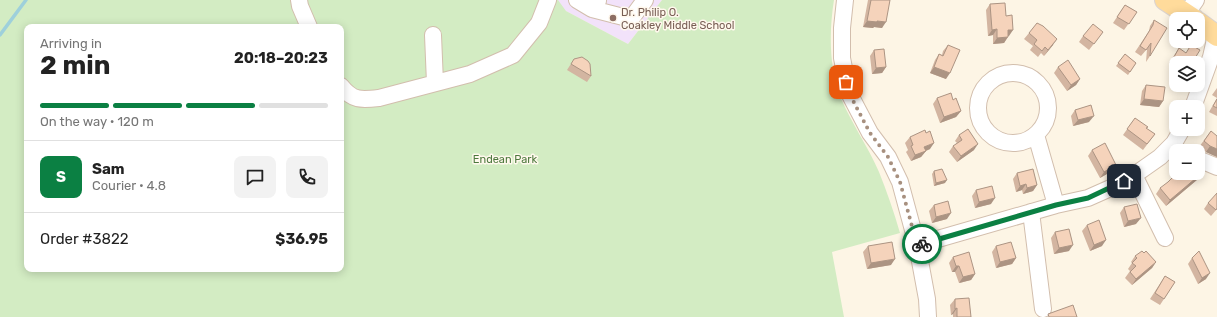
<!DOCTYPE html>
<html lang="en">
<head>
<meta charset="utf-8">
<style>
  body { margin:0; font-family:Rubik,sans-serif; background:#f2f2f2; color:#222; height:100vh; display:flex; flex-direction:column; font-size:15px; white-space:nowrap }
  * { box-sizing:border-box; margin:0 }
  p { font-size:13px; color:#767676 }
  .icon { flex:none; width:22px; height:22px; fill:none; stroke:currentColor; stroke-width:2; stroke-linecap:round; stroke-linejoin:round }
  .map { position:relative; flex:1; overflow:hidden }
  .drawer { position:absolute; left:24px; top:24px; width:320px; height:248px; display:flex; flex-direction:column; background:#fff; border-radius:8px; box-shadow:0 2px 10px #0003 }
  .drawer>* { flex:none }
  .buttons { position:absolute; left:1169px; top:12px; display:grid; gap:8px }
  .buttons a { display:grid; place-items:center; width:36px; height:36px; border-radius:8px; background:#fff; box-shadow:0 2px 10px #0003; font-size:20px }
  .pin { position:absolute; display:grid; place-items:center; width:34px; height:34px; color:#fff; margin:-17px; border-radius:8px; box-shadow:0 2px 6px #0006 }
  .courier { position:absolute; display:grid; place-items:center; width:40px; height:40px; margin:-20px; border:3px solid #0b8043; border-radius:50%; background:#fff; color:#222; box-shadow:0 1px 5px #0007 }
  .head em { font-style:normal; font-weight:700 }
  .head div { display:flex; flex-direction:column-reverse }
  .head { display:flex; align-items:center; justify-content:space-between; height:68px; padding:0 16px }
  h1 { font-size:26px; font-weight:700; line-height:30px }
  .bar { display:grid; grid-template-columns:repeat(4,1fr); gap:6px 4px; align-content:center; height:48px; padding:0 16px }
  .bar i { height:5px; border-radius:3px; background:#e0e0e0 }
  .bar .active { background:#0b8043 }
  .bar p { grid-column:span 4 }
  .line { display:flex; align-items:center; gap:10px; padding:0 16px; border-top:1px solid #e0e0e0 }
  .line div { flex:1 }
  .round { display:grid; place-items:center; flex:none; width:42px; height:42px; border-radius:8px; background:#f2f2f2 }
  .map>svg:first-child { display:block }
</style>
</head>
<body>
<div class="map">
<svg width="1217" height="317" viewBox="0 0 1217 317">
  <rect width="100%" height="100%" fill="#fdf5e5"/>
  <path fill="#f2e2fa" d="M 551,0 L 662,0 L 628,44 L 566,11 Z"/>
  <path fill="#d3ecc3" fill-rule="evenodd" d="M 0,0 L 558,0 L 566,11 L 628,44 L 662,0 L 834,0 C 829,31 829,67 840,96 C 851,123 868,146 879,172 C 887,192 894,212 900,233 L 832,252 L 844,317 L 0,317 ZM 27,27 L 341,27 L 341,269 L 27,269 Z"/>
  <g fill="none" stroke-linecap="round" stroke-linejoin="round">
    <path stroke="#9ed0db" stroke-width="3.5" d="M 0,35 L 26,0"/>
    <g stroke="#d2bead" stroke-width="18">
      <path id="minor" d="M 299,0 L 300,6 L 309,27
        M 577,0 L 592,9 L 598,1
        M 845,0 L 842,28 L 842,58 L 849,93 L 870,133 L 888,157 L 900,182 L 917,245 L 927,299 L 928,317
        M 592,9 L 631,19 L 645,0
        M 1186,14 L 1196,0
        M 433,35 L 435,83
        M978 108a35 35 0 1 1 70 0a35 35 0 1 1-70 0Z
        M 341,86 C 353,101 361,100 379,98 L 470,74 L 513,55 L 539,23 L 548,0
        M 1193,107 L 1211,57 L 1216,35
        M 1036,135 L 1056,205
        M 1198,159 L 1217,167
        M 1134,175 L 1165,238
        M 1031,212 L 1043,309
        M 917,245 L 1056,205 L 1088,198 L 1115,186 L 1133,176 L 1160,157 L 1174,143 L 1182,129"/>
    </g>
    <g stroke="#dcd4cf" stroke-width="22">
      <path id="major" d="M 1165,0 L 1194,19
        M 1198,22 L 1217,36"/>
    </g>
    <use href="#minor" stroke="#fff" stroke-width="16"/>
    <use href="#major" stroke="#ffdb9b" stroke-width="20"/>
  </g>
  <path fill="#d3b5a1" d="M 868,0 L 890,0 L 882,28 L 874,27 L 873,28 L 863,27 Z
    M 990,4 L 1006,16 L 1009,36 L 1008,36 L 1004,43 L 993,44 L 993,35 L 988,36 L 986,10 Z
    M 1125,5 L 1137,12 L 1124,30 L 1113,23 Z
    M 1154,20 L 1150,56 L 1146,62 L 1147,49 L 1141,56 L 1135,52 L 1149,31 L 1150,26 Z
    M 1103,32 L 1089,50 L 1079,42 L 1083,36 Z
    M 1029,33 L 1053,45 L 1044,56 L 1041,53 L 1038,57 L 1030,50 L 1033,46 L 1024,39 Z
    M 948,45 L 946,79 L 930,73 L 935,60 L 939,54 L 942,55 L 943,51 Z
    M 1179,48 L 1192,63 L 1176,63 L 1176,67 L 1169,63 Z
    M 874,50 L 886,67 L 882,73 L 872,74 L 870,56 Z
    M 1125,54 L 1136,63 L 1128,75 L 1116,66 Z
    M 574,59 L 591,76 L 587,82 L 567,70 Z
    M 1058,67 L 1080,79 L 1076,85 L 1067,91 L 1054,73 Z
    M 1146,85 L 1163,101 L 1159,107 L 1140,105 L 1142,91 Z
    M 1217,88 L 1217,116 L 1209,112 L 1217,98 L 1212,95 Z
    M 937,98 L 953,100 L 961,111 L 956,117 L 940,123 L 933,104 Z
    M 1075,110 L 1089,122 L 1073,126 L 1071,116 Z
    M 1135,118 L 1146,128 L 1155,134 L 1143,150 L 1123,135 Z
    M 1211,131 L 1217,157 L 1206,152 L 1199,147 Z
    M 959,135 L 974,150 L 957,162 L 949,152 L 953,146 L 957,143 L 955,141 Z
    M 910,137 L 930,149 L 926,151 L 921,157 L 911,161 L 906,152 L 908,150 L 905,143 Z
    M 1092,150 L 1112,171 L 1100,178 L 1088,156 Z
    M 934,171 L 945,183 L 934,186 L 932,174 Z
    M 1017,173 L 1037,185 L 1033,191 L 1023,194 L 1022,190 L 1016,192 L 1013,179 Z
    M 1202,173 L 1198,179 L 1166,206 L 1156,194 L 1160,188 Z
    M 976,190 L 991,204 L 975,208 L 972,196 Z
    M 1208,203 L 1217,209 L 1211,216 L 1204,209 Z
    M 934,205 L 947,219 L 932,223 L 929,211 Z
    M 1124,207 L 1136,224 L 1124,227 L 1120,213 Z
    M 1087,225 L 1102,246 L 1090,251 L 1082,231 Z
    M 1055,232 L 1069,251 L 1054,254 L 1051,238 Z
    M 868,246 L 891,265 L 867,269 L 863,252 Z
    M 996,246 L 1016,258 L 1012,264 L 996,268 L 992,252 Z
    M 1144,253 L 1156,262 L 1152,268 L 1132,285 L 1125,278 L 1130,271 L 1128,269 L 1132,263 L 1131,262 L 1135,256 Z
    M 953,257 L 975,274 L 971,280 L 959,283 L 955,272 L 952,272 L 949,263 Z
    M 1192,258 L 1206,279 L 1198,284 L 1188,264 Z
    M 1165,276 L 1175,282 L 1160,305 L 1150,299 Z
    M 955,299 L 971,317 L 953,317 L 953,314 L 951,315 L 950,305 Z"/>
  <path fill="#ac9483" d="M 867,21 L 877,21 L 886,22 L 882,28 L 874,27 L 873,28 L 863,27 Z
    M 997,29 L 993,35 L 988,36 L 992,30 Z
    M 1008,30 L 1013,30 L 1009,36 L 1003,36 Z
    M 1008,37 L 1004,43 L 993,44 L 997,38 Z
    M 1057,39 L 1053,45 L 1044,56 L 1048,50 Z
    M 886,67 L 882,73 L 872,74 L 876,68 Z
    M 934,67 L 950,73 L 946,79 L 930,73 Z
    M 1080,79 L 1076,85 L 1067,91 L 1071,85 Z
    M 1144,99 L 1163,101 L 1159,107 L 1140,105 Z
    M 961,111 L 956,117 L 940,123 L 944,117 Z
    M 1094,116 L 1089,122 L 1073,126 L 1078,120 Z
    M 934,143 L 930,149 L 920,153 L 924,147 Z
    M 978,144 L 974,150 L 957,162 L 961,156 Z
    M 1210,146 L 1217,149 L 1217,157 L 1206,152 Z
    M 926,151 L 921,157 L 911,161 L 915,155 Z
    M 1116,165 L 1112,171 L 1100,178 L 1104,172 Z
    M 1202,173 L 1198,179 L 1166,206 L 1170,200 Z
    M 947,180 L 945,183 L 934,186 L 936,183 Z
    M 1026,184 L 1022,190 L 1016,192 L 1020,186 Z
    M 1037,185 L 1033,191 L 1023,194 L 1027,188 Z
    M 995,198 L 991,204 L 975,208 L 979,202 Z
    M 951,213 L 947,219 L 932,223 L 936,217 Z
    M 1141,218 L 1136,224 L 1124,227 L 1128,221 Z
    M 1106,240 L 1102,246 L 1090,251 L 1094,245 Z
    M 1073,245 L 1069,251 L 1054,254 L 1059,248 Z
    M 1016,258 L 1012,264 L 996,268 L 1000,262 Z
    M 895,259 L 891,265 L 867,269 L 871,263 Z
    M 1156,262 L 1152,268 L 1132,285 L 1136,279 Z
    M 956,266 L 959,266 L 955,272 L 952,272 Z
    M 1210,273 L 1206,279 L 1198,284 L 1202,278 Z
    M 975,274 L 971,280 L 959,283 L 963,277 Z
    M 957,308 L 953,314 L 951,315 L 955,309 Z"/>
  <path fill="#f5d3bb" stroke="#ac9483" d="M 871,0 L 890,0 L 886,22 L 877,21 L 877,22 L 867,21 Z
    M 1005,3 L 1006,16 L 1012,15 L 1013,30 L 1008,30 L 1008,37 L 997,38 L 997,29 L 992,30 L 990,4 Z
    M 1125,5 L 1137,12 L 1129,24 L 1117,17 Z
    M 1154,20 L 1167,28 L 1150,56 L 1151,43 L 1146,50 L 1140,46 L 1153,25 Z
    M 1037,23 L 1043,26 L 1057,39 L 1048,50 L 1045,47 L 1042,51 L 1034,44 L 1037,40 L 1029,33 Z
    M 1093,24 L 1103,32 L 1094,44 L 1083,36 Z
    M 948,45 L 960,50 L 950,73 L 934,67 L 939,54 L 943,56 Z
    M 1191,45 L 1200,50 L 1192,63 L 1183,63 L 1174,57 L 1179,48 L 1186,53 Z
    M 884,49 L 886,67 L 876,68 L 874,50 Z
    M 1125,54 L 1136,63 L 1130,72 L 1118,63 Z
    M 582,57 L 588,61 L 590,64 L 591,76 L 571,64 L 574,59 Z
    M 1068,60 L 1080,79 L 1071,85 L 1058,67 Z
    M 1146,85 L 1165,87 L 1163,101 L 1144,99 Z
    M 951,93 L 953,100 L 956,98 L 961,111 L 944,117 L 937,98 Z
    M 1217,99 L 1217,108 L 1213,106 Z
    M 1091,105 L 1094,116 L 1078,120 L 1075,110 Z
    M 1135,118 L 1148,127 L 1146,128 L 1155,134 L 1147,144 L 1127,129 Z
    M 968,129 L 978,144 L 961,156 L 953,146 L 962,140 L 959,135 Z
    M 925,130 L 926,133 L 930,131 L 934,143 L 924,147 L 926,151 L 915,155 L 911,146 L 913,145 L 910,137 Z
    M 1211,131 L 1217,136 L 1217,149 L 1210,146 L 1204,141 Z
    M 1105,143 L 1116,165 L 1104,172 L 1092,150 Z
    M 942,169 L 947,180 L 936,183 L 934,171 Z
    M 1033,169 L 1037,185 L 1027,188 L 1026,184 L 1020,186 L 1017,173 Z
    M 1198,169 L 1202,173 L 1170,200 L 1160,188 L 1168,182 L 1177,173 L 1198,173 Z
    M 992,186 L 995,198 L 979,202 L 976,190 Z
    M 1217,193 L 1217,208 L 1216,210 L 1208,203 Z
    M 948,201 L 951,213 L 936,217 L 934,205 Z
    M 1137,204 L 1141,218 L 1128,221 L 1124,207 Z
    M 1099,220 L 1106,240 L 1094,245 L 1087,225 Z
    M 1069,229 L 1073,245 L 1059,248 L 1055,232 Z
    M 892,242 L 895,259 L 871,263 L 868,246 Z
    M 1011,242 L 1016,258 L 1000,262 L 996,246 Z
    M 1142,251 L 1144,253 L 1146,251 L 1156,262 L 1136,279 L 1130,272 L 1136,266 L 1132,263 L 1137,258 L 1135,256 Z
    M 1199,251 L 1210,273 L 1202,278 L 1192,258 Z
    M 969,252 L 975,274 L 963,277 L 959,266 L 956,266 L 953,257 Z
    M 1165,276 L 1175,282 L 1164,299 L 1155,293 Z
    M 969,298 L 971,317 L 957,317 L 957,308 L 955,309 L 955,299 Z
    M 1073,305 L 1077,317 L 1049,317 L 1048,314 Z"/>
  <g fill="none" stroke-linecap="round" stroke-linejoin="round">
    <path stroke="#a7907f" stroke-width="4" stroke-dasharray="0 7.2" d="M 846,82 L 849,93 L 870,133 L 888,157 L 900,182 L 917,245 L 922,244"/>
    <path stroke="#0b8043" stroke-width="5" d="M 922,244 L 1056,205 L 1088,198 L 1124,181"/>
  </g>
  <circle fill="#8d6e63" stroke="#fff8ed" stroke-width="1.5" cx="613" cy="18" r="4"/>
  <g text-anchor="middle" stroke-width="3" stroke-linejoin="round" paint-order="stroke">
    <g font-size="11" fill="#785e54" stroke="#fff8ed" text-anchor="start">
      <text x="621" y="16">Dr. Philip O.<tspan x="621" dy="13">Coakley Middle School</tspan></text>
    </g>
    <g font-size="11" fill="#4d793d" stroke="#fff8ed">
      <text x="505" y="163">Endean Park</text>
    </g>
  </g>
</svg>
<div class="buttons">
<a><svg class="icon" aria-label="locate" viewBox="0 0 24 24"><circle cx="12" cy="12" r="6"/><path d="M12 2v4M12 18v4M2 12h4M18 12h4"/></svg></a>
<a><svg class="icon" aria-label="layers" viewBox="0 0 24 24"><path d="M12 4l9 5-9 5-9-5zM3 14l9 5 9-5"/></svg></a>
<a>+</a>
<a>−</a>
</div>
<div class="pin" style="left:846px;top:82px;background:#ea580c"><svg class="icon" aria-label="bag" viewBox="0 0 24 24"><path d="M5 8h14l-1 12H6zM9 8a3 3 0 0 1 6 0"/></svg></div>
<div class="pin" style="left:1124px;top:181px;background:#1f2937"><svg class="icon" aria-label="home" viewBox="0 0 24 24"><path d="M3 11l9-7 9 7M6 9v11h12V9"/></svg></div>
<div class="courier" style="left:922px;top:244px"><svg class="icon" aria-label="bike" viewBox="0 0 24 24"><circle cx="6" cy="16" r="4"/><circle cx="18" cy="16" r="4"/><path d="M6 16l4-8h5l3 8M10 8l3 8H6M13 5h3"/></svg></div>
<section class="drawer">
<div class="head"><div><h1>2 min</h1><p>Arriving in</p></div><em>20:18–20:23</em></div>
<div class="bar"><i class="active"></i><i class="active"></i><i class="active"></i><i></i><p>On the way · 120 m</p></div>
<div class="line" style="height:72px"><b class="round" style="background:#0b8043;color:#fff">S</b><div><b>Sam</b><p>Courier · 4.8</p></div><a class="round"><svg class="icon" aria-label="chat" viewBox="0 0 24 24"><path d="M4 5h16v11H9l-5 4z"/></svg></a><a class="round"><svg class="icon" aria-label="phone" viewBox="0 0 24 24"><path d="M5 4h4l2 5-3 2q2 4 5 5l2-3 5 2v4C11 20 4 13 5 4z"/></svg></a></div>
<div class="line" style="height:52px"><div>Order #3822</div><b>$36.95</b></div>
</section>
</div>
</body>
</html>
